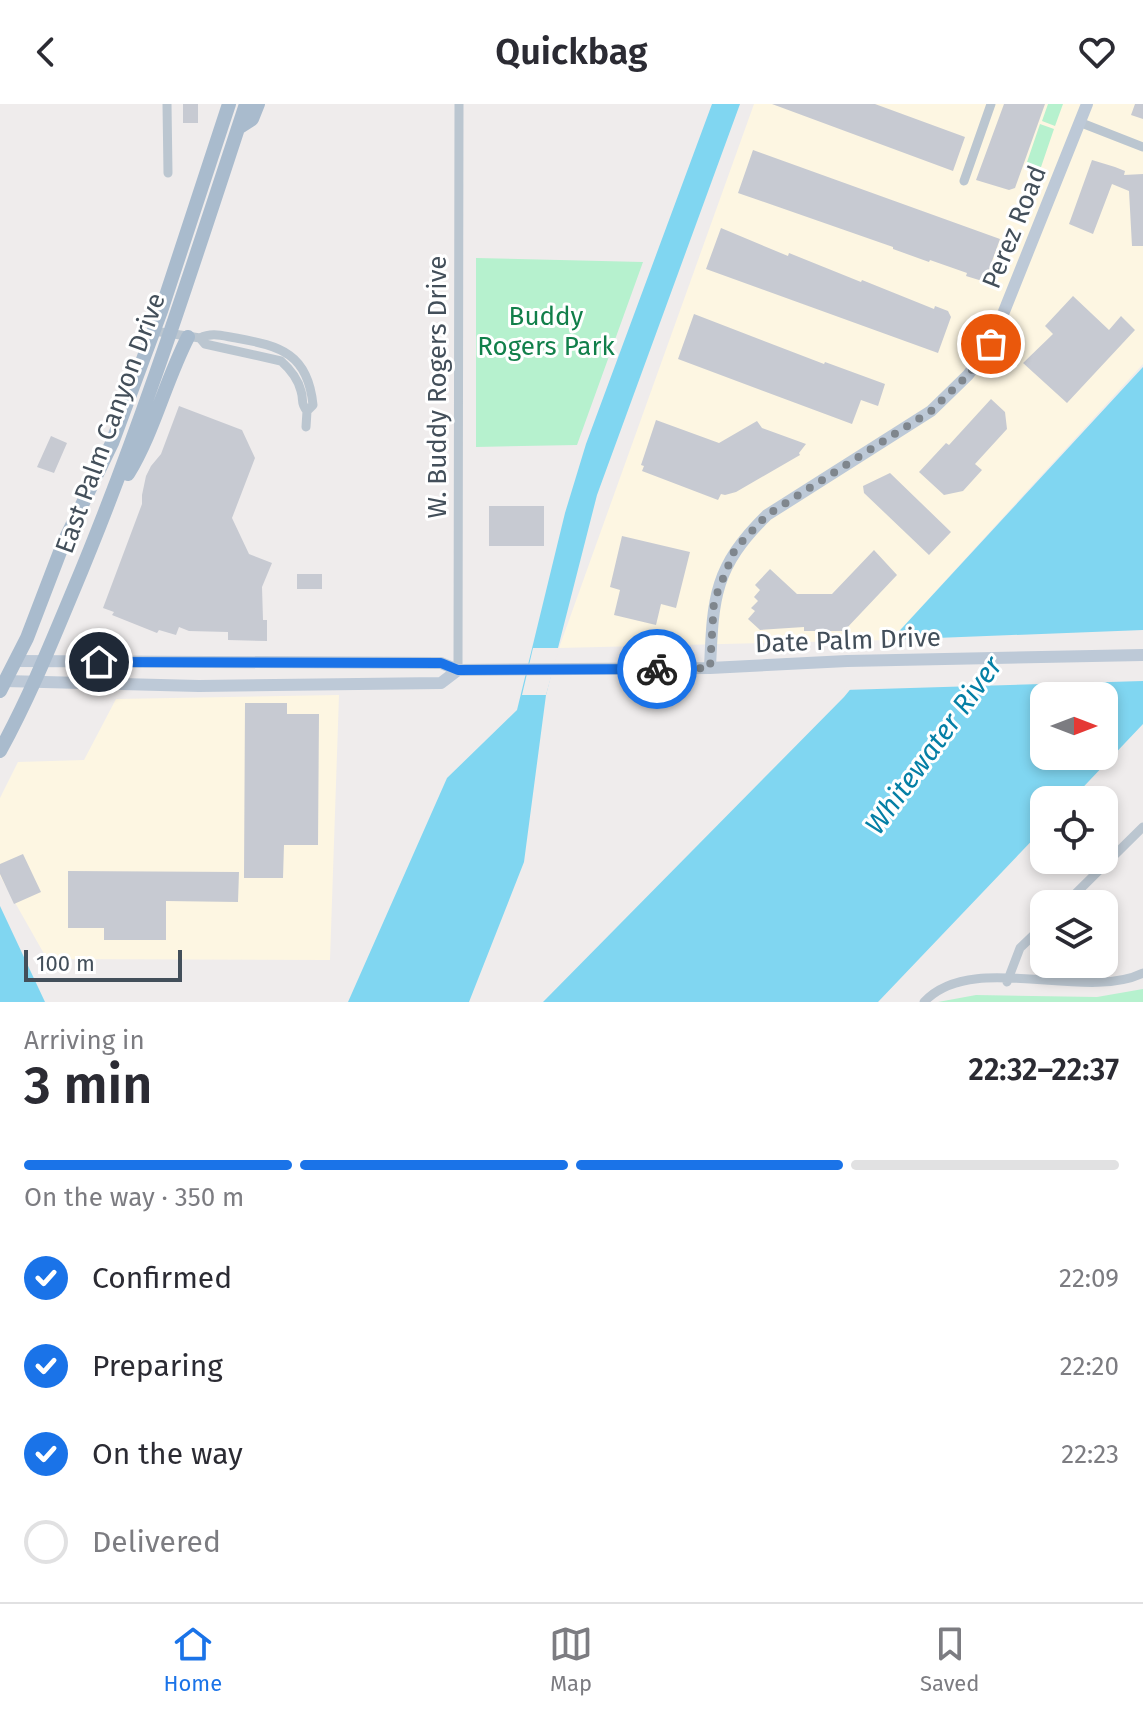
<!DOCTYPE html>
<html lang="en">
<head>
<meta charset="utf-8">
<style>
  body { margin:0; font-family:"Fira Sans",sans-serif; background:#f7f7f7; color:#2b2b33; height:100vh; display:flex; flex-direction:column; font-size:30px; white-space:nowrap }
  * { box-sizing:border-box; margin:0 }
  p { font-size:26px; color:#7c7c81 }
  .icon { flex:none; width:44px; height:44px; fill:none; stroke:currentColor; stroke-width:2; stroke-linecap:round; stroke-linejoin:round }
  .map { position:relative; height:898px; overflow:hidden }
  .drawer { display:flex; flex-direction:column; background:#fff; flex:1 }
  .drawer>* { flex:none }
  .needle { width:52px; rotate:90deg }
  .tools { position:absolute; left:1030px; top:578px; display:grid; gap:16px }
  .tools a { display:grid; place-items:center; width:88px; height:88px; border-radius:16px; background:#fff; box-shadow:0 4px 12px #0003; font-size:40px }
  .scale { position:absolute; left:24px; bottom:20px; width:158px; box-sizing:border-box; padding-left:8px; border:4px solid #434f5a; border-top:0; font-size:22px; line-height:28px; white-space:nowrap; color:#434f5a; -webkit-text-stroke:6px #fff; paint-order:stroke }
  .pin { position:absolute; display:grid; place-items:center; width:68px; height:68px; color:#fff; margin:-34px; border:4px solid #fff; border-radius:50%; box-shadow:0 2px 8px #0007 }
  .courier { position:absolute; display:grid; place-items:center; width:80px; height:80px; margin:-40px; border:6px solid #1a73e8; border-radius:50%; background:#fff; color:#222; box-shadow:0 2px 10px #0007 }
  .overview em { font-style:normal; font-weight:600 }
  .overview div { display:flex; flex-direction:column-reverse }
  .overview { display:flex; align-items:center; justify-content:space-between; height:136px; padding:0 24px }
  h1 { font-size:52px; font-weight:600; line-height:60px }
  .bar { display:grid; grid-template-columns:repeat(4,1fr); gap:12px 8px; align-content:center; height:96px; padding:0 24px }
  .bar i { height:10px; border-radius:6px; background:#e1e1e2 }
  .bar .selected { background:#1a73e8 }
  .bar p { grid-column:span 4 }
  ol { padding:0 24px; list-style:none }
  li { display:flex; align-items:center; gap:24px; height:88px }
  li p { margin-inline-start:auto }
  li .icon { padding:8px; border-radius:50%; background:#1a73e8; color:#fff; stroke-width:4 }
  li:last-child { color:#7c7c81 }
  li i { width:44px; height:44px; border:4px solid #e1e1e2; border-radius:50% }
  header { display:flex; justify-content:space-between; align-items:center; height:104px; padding:0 24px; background:#fff; font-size:36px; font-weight:600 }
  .tabs { display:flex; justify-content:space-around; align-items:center; height:112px; border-top:2px solid #e1e1e2; background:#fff; font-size:22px; color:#7c7c81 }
  .tabs a { display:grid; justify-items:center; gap:4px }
  .tabs .selected { color:#1a73e8 }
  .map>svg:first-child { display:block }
</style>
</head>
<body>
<header><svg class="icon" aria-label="back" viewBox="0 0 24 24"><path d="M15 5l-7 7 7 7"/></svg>Quickbag<svg class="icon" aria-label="heart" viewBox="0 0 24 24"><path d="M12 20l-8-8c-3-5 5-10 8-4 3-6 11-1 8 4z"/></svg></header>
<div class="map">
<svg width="1143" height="898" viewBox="0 0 1143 898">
  <rect width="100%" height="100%" fill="#efecec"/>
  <path fill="#fdf6e2" d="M 754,0 L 1143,0 L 1143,260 L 891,536 L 559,544 Z
    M 339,591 L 330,856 L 47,855 L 0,772 L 0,694 L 18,658 L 84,656 L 116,595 Z"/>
  <path fill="#b6f1ce" d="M 1048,0 L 1063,0 L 1055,22 L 1042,17 Z
    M 1040,20 L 1054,25 L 1040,66 L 1026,61 Z
    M 476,154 L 643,158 L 577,341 L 476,343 Z
    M 1143,885 L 1143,898 L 938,898 L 976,891 L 1097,893 Z"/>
  <path fill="#80d6f1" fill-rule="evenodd" d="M 712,0 L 740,0 L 597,391 L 546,591 L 524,758 L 469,898 L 348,898 L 447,674 L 517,606 L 565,409 L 586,340 Z
    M 1143,263 L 1143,620 L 1071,696 L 1044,696 L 1044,724 L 878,898 L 543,898 L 844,593 L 891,536 ZM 1044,592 L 1104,592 L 1104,652 L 1044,652 Z
    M 0,802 L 45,898 L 0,898 Z"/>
  <path fill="#efecec" d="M 1143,526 L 1143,577 L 844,586 L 886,536 Z
    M 533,544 L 559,544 L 546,591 L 522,591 Z"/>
  <path fill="#c7cad2" d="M 183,0 L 198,0 L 198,19 L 183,19 Z
    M 772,0 L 875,0 L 965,33 L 953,67 Z
    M 1004,0 L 1045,0 L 1015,84 L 1009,86 L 976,76 Z
    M 1135,0 L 1143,0 L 1143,15 L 1131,11 Z
    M 753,46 L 1000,135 L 986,174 L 979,176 L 966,172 L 967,169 L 930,156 L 929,158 L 893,145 L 893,143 L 738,89 Z
    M 1092,56 L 1115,63 L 1125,67 L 1124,71 L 1143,70 L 1143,142 L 1132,142 L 1129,87 L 1112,80 L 1093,130 L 1069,120 Z
    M 721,124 L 788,152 L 789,149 L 861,178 L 862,176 L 934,205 L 935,202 L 948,207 L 951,213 L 938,249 L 706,165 Z
    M 1073,192 L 1109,226 L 1121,212 L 1135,226 L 1067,299 L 1023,259 L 1053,230 L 1045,222 Z
    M 694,210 L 824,260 L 825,258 L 885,280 L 878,302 L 861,296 L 852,320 L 678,255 Z
    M 991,295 L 1005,308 L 1007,325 L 975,360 L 982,366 L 963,387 L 944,391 L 919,368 L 946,339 L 949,341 Z
    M 179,302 L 242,326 L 255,354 L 232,414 L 249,450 L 272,459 L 262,483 L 263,516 L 267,516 L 267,537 L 228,536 L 228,528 L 189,527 L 179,523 L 176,531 L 159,526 L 157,529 L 112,511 L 114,508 L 103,504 L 142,400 L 142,391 L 146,372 L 151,362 L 161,350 Z
    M 656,316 L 719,339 L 757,317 L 762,324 L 806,340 L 799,349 L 800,351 L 736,388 L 725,391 L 721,390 L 718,396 L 642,367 L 644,362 L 641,361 Z
    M 51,332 L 67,339 L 54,369 L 37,363 Z
    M 890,369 L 951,428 L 929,451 L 864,389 L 863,382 Z
    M 489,402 L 544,402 L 544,442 L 489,442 Z
    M 622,432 L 690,448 L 676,504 L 661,500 L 656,521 L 614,511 L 620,486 L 610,483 Z
    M 874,446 L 897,471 L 844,527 L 804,527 L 804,523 L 760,526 L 748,515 L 755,507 L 751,504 L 758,497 L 754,493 L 760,486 L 755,481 L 770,465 L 797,490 L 832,490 Z
    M 297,470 L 322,470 L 322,485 L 297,485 Z
    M 245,599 L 287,599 L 287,610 L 319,610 L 318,741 L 284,741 L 283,774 L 244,774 Z
    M 23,750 L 41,788 L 14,800 L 0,770 L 0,760 Z
    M 68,767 L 239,768 L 238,798 L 166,797 L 166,836 L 104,836 L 104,824 L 68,824 Z"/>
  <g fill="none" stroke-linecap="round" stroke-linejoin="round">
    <path stroke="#bbc6d0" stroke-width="9" d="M 167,0 L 168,69
      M 1079,18 L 1143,43
      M 964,77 L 991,0
      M 154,227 L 200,234 L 205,240 L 281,257 C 290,265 298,275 301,287 C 304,296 300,299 307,307
      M 200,234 C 212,228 223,232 236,234 C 281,242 308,250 313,301 L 307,307 L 306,323
      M 458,566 L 459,0
      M 1065,800 L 1143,723
      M 1007,878 L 1020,844 L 1044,821
      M 924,898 C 972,846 1084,898 1143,869"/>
    <path stroke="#bdc9d7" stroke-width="12" d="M 15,557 L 441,559 L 458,566 L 710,564 L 847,557 L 1143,551
      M 710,564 C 713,493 714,463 767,411 L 931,307 L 968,271 L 991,240 L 1087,0
      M 5,577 L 199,582 L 441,579 L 458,566"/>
    <path stroke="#a9bbcd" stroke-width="14" d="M 238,24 L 252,15 L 258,0
      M 128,370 C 154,327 165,278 188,233
      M 0,587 L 27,534 L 63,440 L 112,339 L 161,207 L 229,0
      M 0,647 C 29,594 50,542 73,487 C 140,328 192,164 246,0"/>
  </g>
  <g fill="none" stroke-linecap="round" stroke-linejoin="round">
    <path stroke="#7f868d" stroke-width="8" stroke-dasharray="0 14.4" d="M 657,565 L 710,564 L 714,497 L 735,445 L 767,411 L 931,307 L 968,271 L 991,240"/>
    <path stroke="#1a73e8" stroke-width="10" d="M 99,558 L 441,559 L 458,566 L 657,565"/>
  </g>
  <g text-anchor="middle" stroke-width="6" stroke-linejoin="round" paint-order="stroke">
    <g font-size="26" fill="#434f5a" stroke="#fff">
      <text transform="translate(1014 123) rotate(-68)" y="9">Perez Road</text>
      <text transform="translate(437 283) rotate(-90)" y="9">W. Buddy Rogers Drive</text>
      <text transform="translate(110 319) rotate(-70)" y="9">East Palm Canyon Drive</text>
      <text transform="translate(848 536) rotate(-2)" y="9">Date Palm Drive</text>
    </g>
    <g font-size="26" fill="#117f4a" stroke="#fff">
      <text x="546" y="221">Buddy<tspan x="546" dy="30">Rogers Park</tspan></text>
    </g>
    <g font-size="28" font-style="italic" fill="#047fa5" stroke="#fff">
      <text transform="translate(933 641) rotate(-54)" y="10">Whitewater River</text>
    </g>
  </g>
</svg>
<div class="tools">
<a><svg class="needle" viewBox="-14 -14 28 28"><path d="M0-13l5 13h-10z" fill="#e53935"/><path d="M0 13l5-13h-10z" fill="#7c7c81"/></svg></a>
<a><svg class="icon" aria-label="locate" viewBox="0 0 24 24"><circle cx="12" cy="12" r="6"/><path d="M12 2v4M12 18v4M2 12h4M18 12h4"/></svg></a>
<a><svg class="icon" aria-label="layers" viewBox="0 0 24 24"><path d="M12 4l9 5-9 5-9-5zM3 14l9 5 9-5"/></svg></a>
</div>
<div class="scale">100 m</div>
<div class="pin" style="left:991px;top:240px;background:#ea580c"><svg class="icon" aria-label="bag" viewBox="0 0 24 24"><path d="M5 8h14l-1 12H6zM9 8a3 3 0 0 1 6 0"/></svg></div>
<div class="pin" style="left:99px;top:558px;background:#1f2937"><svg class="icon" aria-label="home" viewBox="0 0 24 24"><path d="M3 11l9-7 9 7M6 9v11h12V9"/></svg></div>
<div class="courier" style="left:657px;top:565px"><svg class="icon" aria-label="bike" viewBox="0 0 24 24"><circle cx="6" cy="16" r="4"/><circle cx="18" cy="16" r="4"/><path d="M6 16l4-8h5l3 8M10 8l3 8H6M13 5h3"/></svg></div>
</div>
<section class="drawer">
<div class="overview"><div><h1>3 min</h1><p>Arriving in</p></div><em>22:32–22:37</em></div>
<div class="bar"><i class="selected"></i><i class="selected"></i><i class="selected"></i><i></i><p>On the way · 350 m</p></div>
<ol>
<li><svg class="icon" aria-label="check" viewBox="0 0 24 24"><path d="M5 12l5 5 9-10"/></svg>Confirmed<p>22:09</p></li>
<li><svg class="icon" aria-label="check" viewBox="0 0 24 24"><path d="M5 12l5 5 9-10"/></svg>Preparing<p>22:20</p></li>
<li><svg class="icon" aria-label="check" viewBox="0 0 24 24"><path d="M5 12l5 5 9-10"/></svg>On the way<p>22:23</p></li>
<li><i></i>Delivered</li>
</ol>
</section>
<nav class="tabs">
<a class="selected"><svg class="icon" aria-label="home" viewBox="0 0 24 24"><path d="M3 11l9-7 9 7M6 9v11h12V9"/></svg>Home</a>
<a><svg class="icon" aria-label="map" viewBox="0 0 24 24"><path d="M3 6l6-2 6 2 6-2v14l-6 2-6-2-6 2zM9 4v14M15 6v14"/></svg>Map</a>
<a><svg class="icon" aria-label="saved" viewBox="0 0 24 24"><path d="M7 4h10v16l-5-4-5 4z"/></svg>Saved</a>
</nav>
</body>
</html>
